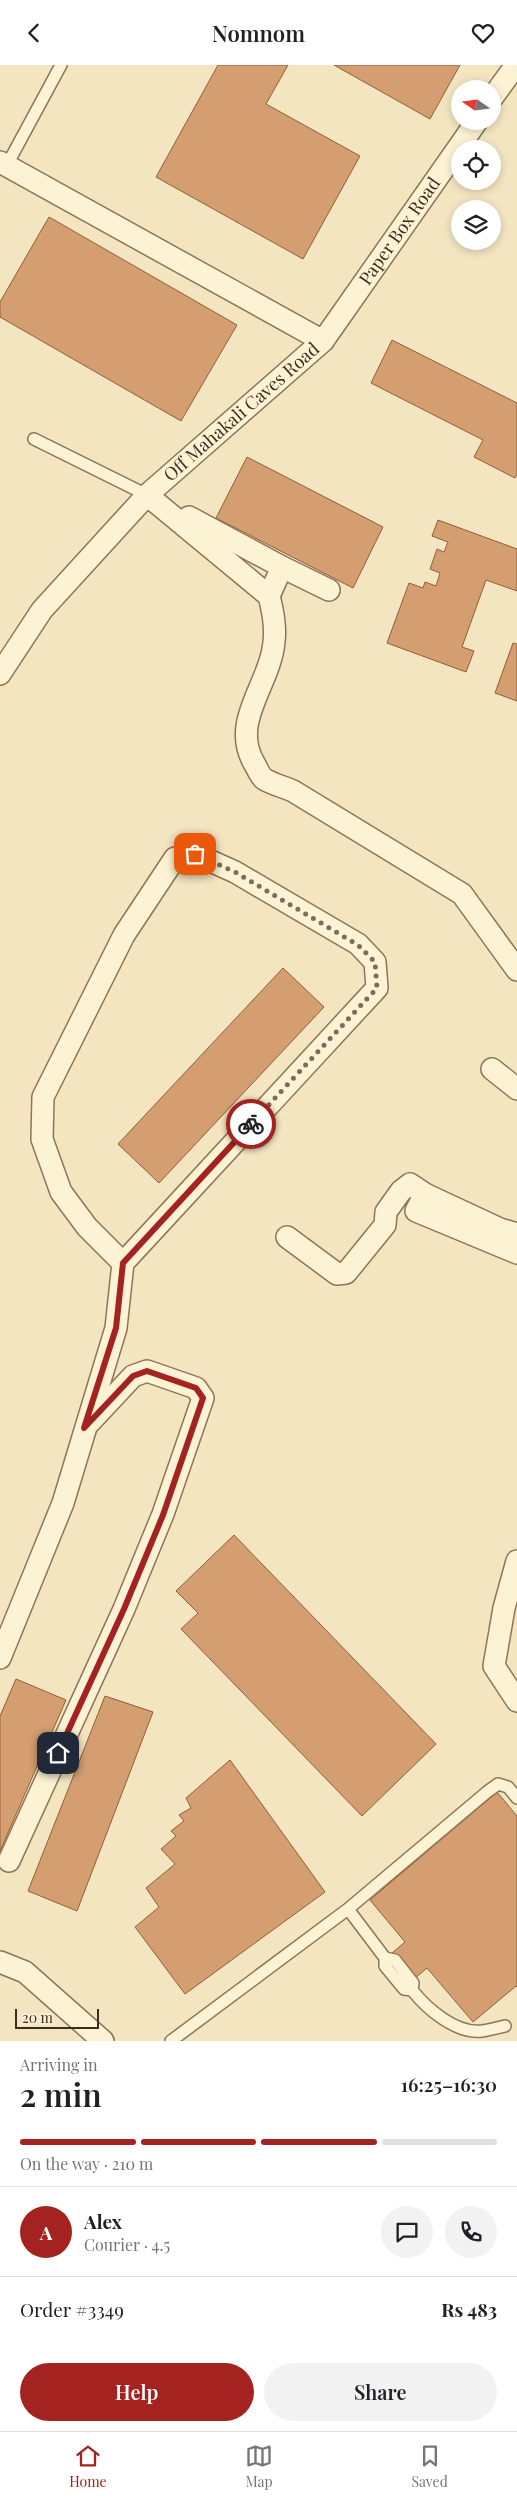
<!DOCTYPE html>
<html lang="en">
<head>
<meta charset="utf-8">
<style>
  body { margin:0; font-family:"Playfair Display",serif; background:#f2f2f2; color:#202124; height:100vh; display:flex; flex-direction:column; font-size:19px; white-space:nowrap }
  * { box-sizing:border-box; margin:0 }
  p { font-size:16px; color:#757577 }
  .icon { flex:none; width:28px; height:28px; fill:none; stroke:currentColor; stroke-width:2; stroke-linecap:round; stroke-linejoin:round }
  .map { position:relative; height:1976px; overflow:hidden }
  .panel { display:flex; flex-direction:column; background:#fff; flex:1 }
  .panel>* { flex:none }
  .needle { width:32px; rotate:284deg }
  .tools { position:absolute; left:451px; top:15px; display:grid; gap:10px }
  .tools a { display:grid; place-items:center; width:50px; height:50px; border-radius:50%; background:#fff; box-shadow:0 2px 8px #0003; font-size:25px }
  .scale { position:absolute; left:15px; bottom:12px; width:84px; box-sizing:border-box; padding-left:5px; border:2px solid #3c2c1c; border-top:0; font-size:14px; line-height:18px; white-space:nowrap; color:#3c2c1c; -webkit-text-stroke:4px #f9efd0; paint-order:stroke }
  .pin { position:absolute; display:grid; place-items:center; width:42px; height:42px; color:#fff; margin:-21px; border-radius:10px; box-shadow:0 2px 8px #0006 }
  .courier { position:absolute; display:grid; place-items:center; width:50px; height:50px; margin:-25px; border:4px solid #a4221f; border-radius:50%; background:#fff; color:#222; box-shadow:0 1px 6px #0007 }
  .overview em { font-style:normal; font-weight:600 }
  .overview div { display:flex; flex-direction:column-reverse }
  .overview { display:flex; align-items:center; justify-content:space-between; height:85px; padding:0 20px }
  h1 { font-size:32px; font-weight:600; line-height:38px }
  .bar { display:grid; grid-template-columns:repeat(4,1fr); gap:8px 5px; align-content:center; height:60px; padding:0 20px }
  .bar i { height:6px; border-radius:4px; background:#e0e0e0 }
  .bar .active { background:#a4221f }
  .bar p { grid-column:span 4 }
  .line { display:flex; align-items:center; gap:12px; padding:0 20px; border-top:1px solid #e0e0e0 }
  .line div { flex:1 }
  .round { display:grid; place-items:center; flex:none; width:52px; height:52px; border-radius:26px; background:#f2f2f2 }
  .action { display:flex; gap:10px; margin-top:auto; padding:10px 20px }
  .action a { flex:1; height:58px; border-radius:30px; background:#a4221f; color:#fff; font-size:20px; font-weight:600; line-height:58px; text-align:center }
  .action a+a { background:#f2f2f2; color:#202124 }
  header { display:flex; justify-content:space-between; align-items:center; height:65px; padding:0 20px; background:#fff; font-size:22px; font-weight:600 }
  .tabs { display:flex; justify-content:space-around; align-items:center; height:70px; border-top:1px solid #e0e0e0; background:#fff; font-size:14px; color:#757577 }
  .tabs a { display:grid; justify-items:center; gap:2px }
  .tabs .active { color:#a4221f }
  .map>svg:first-child { display:block }
</style>
</head>
<body>
<header><svg class="icon" aria-label="back" viewBox="0 0 24 24"><path d="M15 5l-7 7 7 7"/></svg>Nomnom<svg class="icon" aria-label="heart" viewBox="0 0 24 24"><path d="M12 20l-8-8c-3-5 5-10 8-4 3-6 11-1 8 4z"/></svg></header>
<div class="map">
<svg width="517" height="1976" viewBox="0 0 517 1976">
  <rect width="100%" height="100%" fill="#f3e5c0"/>
  <path fill="#d59e71" stroke="#905e38" d="M 218,0 L 288,0 L 266,39 L 360,91 L 303,194 L 156,112 Z
    M 334,0 L 460,0 L 430,54 Z
    M 49,152 L 237,260 L 181,356 L 0,252 L 0,237 Z
    M 392,275 L 517,338 L 517,409 L 515,413 L 474,392 L 483,375 L 371,318 Z
    M 247,392 L 383,462 L 353,523 L 216,453 Z
    M 438,455 L 517,484 L 517,526 L 486,515 L 462,582 L 474,586 L 466,607 L 387,578 L 409,518 L 423,523 L 425,517 L 436,521 L 440,508 L 430,504 L 437,484 L 444,487 L 448,477 L 432,471 Z
    M 513,578 L 517,579 L 517,636 L 495,628 Z
    M 283,903 L 324,942 L 159,1118 L 118,1079 Z
    M 234,1470 L 436,1679 L 362,1751 L 181,1564 L 198,1548 L 176,1526 Z
    M 16,1614 L 66,1635 L 0,1786 L 0,1651 Z
    M 105,1631 L 153,1647 L 77,1846 L 28,1826 Z
    M 230,1695 L 325,1827 L 185,1929 L 135,1862 L 159,1842 L 146,1823 L 175,1799 L 161,1784 L 176,1771 L 171,1766 L 184,1756 L 179,1750 L 191,1743 L 186,1733 Z
    M 497,1727 L 517,1751 L 517,1922 L 516,1921 L 473,1957 L 427,1903 L 414,1914 L 392,1888 L 405,1877 L 370,1835 Z"/>
  <g fill="none" stroke-linecap="round" stroke-linejoin="round">
    <g stroke="#8e7555" stroke-width="14">
      <path id="lane" d="M 7,100 L 61,0
        M 34,374 L 147,430
        M 348,1844 L 385,1893 L 395,1895 L 413,1918 L 412,1925 C 427,1944 456,1969 482,1966 C 489,1965 497,1963 505,1961
        M 385,1893 L 385,1901 L 404,1924 L 412,1925
        M 171,1976 L 348,1844 L 487,1727 L 498,1719 L 508,1722 L 517,1733"/>
    </g>
    <g stroke="#8e7555" stroke-width="24">
      <g id="street">
        <path d="M 492,33 L 516,0"/>
        <path d="M 0,97 L 323,276"/>
        <path d="M 147,430 L 269,531 C 273,546 276,561 274,577 C 270,620 230,656 254,698 C 257,703 260,711 264,714 C 272,719 284,722 293,726 L 462,829 L 517,905"/>
        <path d="M 189,452 L 282,502 L 269,531"/>
        <path d="M 282,502 L 329,525"/>
        <path id="s1" d="M 0,609 L 42,545 L 147,430 L 323,276 L 477,56"/>
        <path d="M 492,1004 L 517,1024"/>
        <path d="M 425,1129 L 500,1164 L 517,1169"/>
        <path d="M 287,1172 L 337,1209 L 346,1208 L 385,1160 L 386,1147 L 401,1126 L 410,1119 L 425,1129 L 416,1146 L 517,1188"/>
        <path d="M 517,1496 L 504,1543 L 494,1601 L 517,1636"/>
        <path d="M 0,1593 L 63,1438 L 116,1263 L 123,1198 L 377,923 L 375,897 L 358,879 L 235,807 L 195,789 L 175,793 L 124,870 L 43,1032 L 42,1074 L 61,1127 L 87,1162 L 123,1198"/>
        <path d="M 9,1796 L 124,1544 L 163,1449 L 203,1333 L 196,1323 L 147,1306 L 133,1311 L 90,1357"/>
        <path d="M 0,1897 L 25,1907 L 103,1976"/>
      </g>
    </g>
    <use href="#lane" stroke="#fcf2d4" stroke-width="11"/>
    <use href="#street" stroke="#fcf2d4" stroke-width="21"/>
  </g>
  <g fill="none" stroke-linecap="round" stroke-linejoin="round">
    <path stroke="#7c6d55" stroke-width="5" stroke-dasharray="0 9" d="M 195,789 L 235,807 L 358,880 L 375,897 L 377,923 L 251,1059"/>
    <path stroke="#a4221f" stroke-width="6" d="M 58,1688 L 124,1544 L 163,1450 L 203,1333 L 196,1323 L 147,1306 L 133,1311 L 84,1363 L 116,1263 L 123,1198 L 251,1059"/>
  </g>
  <g text-anchor="middle" stroke-width="5" stroke-linejoin="round" paint-order="stroke">
    <g font-size="18" fill="#3c2c1c" stroke="#f9efd0">
      <text dy="6" stroke="none"><textPath href="#s1" startOffset="600">Paper Box Road</textPath></text>
      <text dy="6" stroke="none"><textPath href="#s1" startOffset="358">Off Mahakali Caves Road</textPath></text>
    </g>
  </g>
</svg>
<div class="tools">
<a><svg class="needle" viewBox="-14 -14 28 28"><path d="M0-13l5 13h-10z" fill="#e53935"/><path d="M0 13l5-13h-10z" fill="#757577"/></svg></a>
<a><svg class="icon" aria-label="locate" viewBox="0 0 24 24"><circle cx="12" cy="12" r="6"/><path d="M12 2v4M12 18v4M2 12h4M18 12h4"/></svg></a>
<a><svg class="icon" aria-label="layers" viewBox="0 0 24 24"><path d="M12 4l9 5-9 5-9-5zM3 14l9 5 9-5"/></svg></a>
</div>
<div class="scale">20 m</div>
<div class="pin" style="left:195px;top:789px;background:#ea580c"><svg class="icon" aria-label="bag" viewBox="0 0 24 24"><path d="M5 8h14l-1 12H6zM9 8a3 3 0 0 1 6 0"/></svg></div>
<div class="pin" style="left:58px;top:1688px;background:#1f2937"><svg class="icon" aria-label="home" viewBox="0 0 24 24"><path d="M3 11l9-7 9 7M6 9v11h12V9"/></svg></div>
<div class="courier" style="left:251px;top:1059px"><svg class="icon" aria-label="bike" viewBox="0 0 24 24"><circle cx="6" cy="16" r="4"/><circle cx="18" cy="16" r="4"/><path d="M6 16l4-8h5l3 8M10 8l3 8H6M13 5h3"/></svg></div>
</div>
<section class="panel">
<div class="overview"><div><h1>2 min</h1><p>Arriving in</p></div><em>16:25–16:30</em></div>
<div class="bar"><i class="active"></i><i class="active"></i><i class="active"></i><i></i><p>On the way · 210 m</p></div>
<div class="line" style="height:90px"><b class="round" style="background:#a4221f;color:#fff">A</b><div><b>Alex</b><p>Courier · 4.5</p></div><a class="round"><svg class="icon" aria-label="chat" viewBox="0 0 24 24"><path d="M4 5h16v11H9l-5 4z"/></svg></a><a class="round"><svg class="icon" aria-label="phone" viewBox="0 0 24 24"><path d="M5 4h4l2 5-3 2q2 4 5 5l2-3 5 2v4C11 20 4 13 5 4z"/></svg></a></div>
<div class="line" style="height:65px"><div>Order #3349</div><b>Rs 483</b></div>
<div class="action"><a>Help</a><a>Share</a></div>
</section>
<nav class="tabs">
<a class="active"><svg class="icon" aria-label="home" viewBox="0 0 24 24"><path d="M3 11l9-7 9 7M6 9v11h12V9"/></svg>Home</a>
<a><svg class="icon" aria-label="map" viewBox="0 0 24 24"><path d="M3 6l6-2 6 2 6-2v14l-6 2-6-2-6 2zM9 4v14M15 6v14"/></svg>Map</a>
<a><svg class="icon" aria-label="saved" viewBox="0 0 24 24"><path d="M7 4h10v16l-5-4-5 4z"/></svg>Saved</a>
</nav>
</body>
</html>
